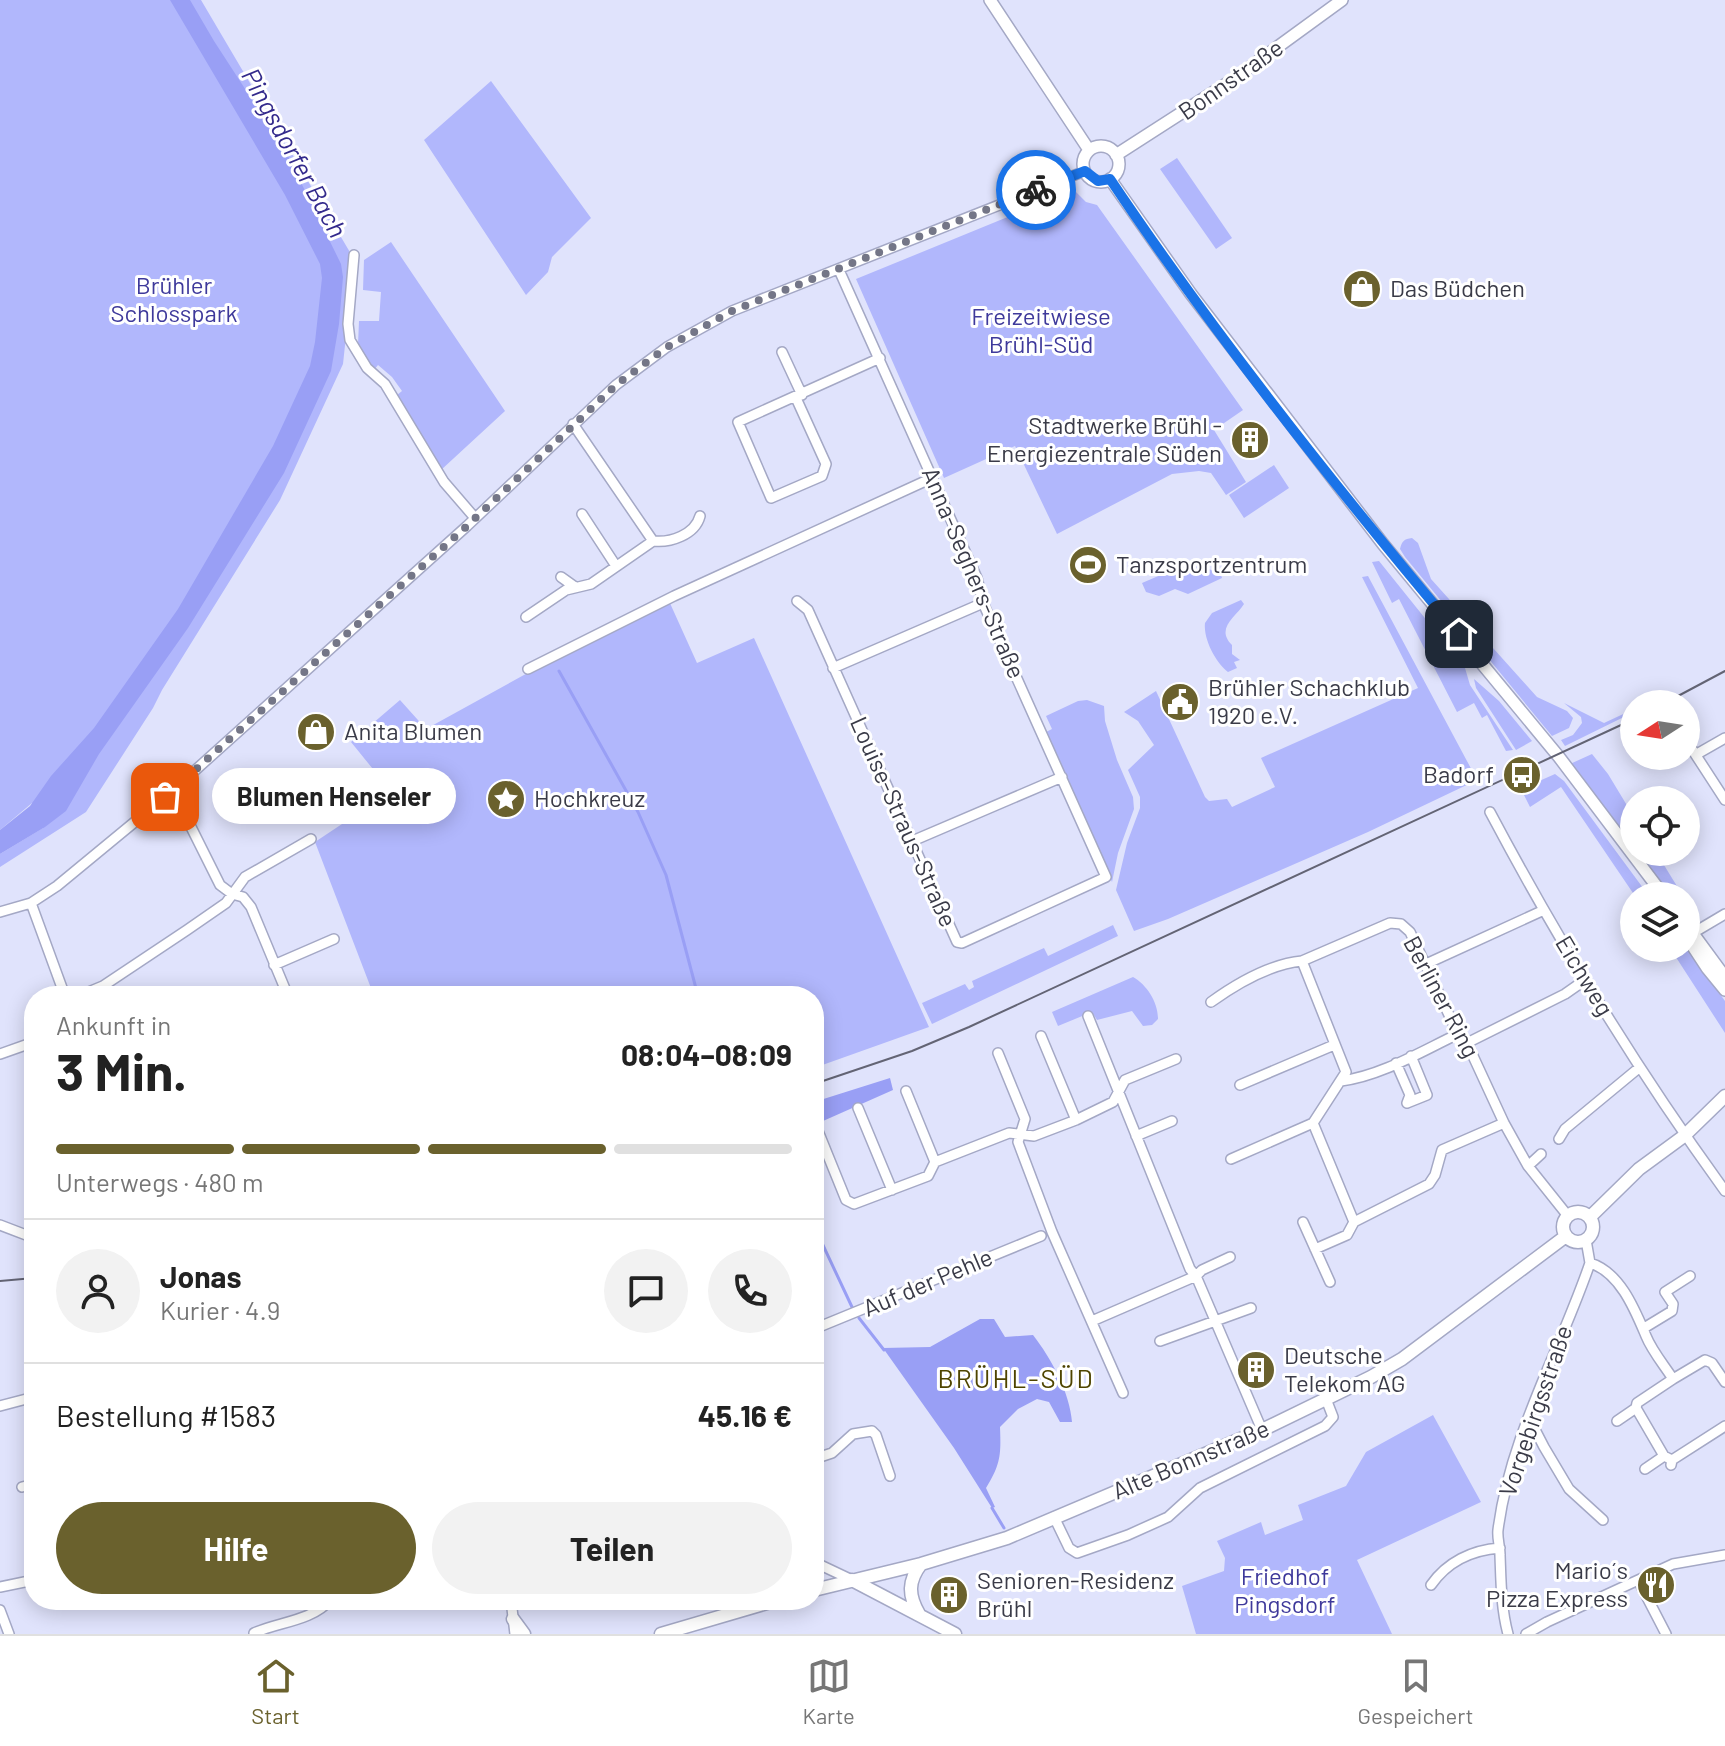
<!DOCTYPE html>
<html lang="de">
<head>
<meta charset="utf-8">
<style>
  body { margin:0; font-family:Barlow,sans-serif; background:#f2f2f2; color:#222; height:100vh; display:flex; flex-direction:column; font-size:30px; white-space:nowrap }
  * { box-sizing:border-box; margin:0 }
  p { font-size:26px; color:#767676 }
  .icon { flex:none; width:44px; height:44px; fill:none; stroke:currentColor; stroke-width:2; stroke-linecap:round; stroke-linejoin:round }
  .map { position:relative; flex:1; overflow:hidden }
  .sheet { position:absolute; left:24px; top:986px; width:800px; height:624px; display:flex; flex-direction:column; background:#fff; border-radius:32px; box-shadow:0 4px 20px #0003 }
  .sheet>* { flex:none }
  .needle { width:52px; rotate:258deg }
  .tools { position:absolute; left:1620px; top:690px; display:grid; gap:16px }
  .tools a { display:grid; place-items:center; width:80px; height:80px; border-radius:50%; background:#fff; box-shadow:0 4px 20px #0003; font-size:40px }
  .pin { position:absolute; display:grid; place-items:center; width:68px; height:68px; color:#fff; margin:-34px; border-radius:16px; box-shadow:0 4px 12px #0006 }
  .courier { position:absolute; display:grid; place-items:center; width:80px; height:80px; margin:-40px; border:6px solid #1a73e8; border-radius:50%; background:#fff; color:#222; box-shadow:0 2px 10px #0007 }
  .bubble { position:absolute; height:56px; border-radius:28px; background:#fff; box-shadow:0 4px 20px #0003; font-size:26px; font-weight:700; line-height:56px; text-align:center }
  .headline em { font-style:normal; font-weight:700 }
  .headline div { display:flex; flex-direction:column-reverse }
  .headline { display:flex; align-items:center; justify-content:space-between; height:136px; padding:0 32px }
  h1 { font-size:52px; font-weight:700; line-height:60px }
  .bar { display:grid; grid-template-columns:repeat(4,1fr); gap:12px 8px; align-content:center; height:96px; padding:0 32px }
  .bar i { height:10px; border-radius:6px; background:#e0e0e0 }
  .bar .selected { background:#6a612d }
  .bar p { grid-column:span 4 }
  .line { display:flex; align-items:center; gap:20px; padding:0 32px; border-top:2px solid #e0e0e0 }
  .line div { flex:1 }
  .round { display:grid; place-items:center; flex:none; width:84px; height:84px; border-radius:42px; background:#f2f2f2 }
  .primary-button { display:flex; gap:16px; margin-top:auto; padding:16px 32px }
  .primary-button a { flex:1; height:92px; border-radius:48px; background:#6a612d; color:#fff; font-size:32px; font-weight:700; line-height:92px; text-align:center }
  .primary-button a+a { background:#f2f2f2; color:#222 }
  .dock { display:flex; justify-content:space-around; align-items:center; height:112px; border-top:2px solid #e0e0e0; background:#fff; font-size:22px; color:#767676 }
  .dock a { display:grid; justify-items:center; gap:4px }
  .dock .selected { color:#6a612d }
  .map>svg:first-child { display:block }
</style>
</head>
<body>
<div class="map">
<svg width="1725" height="1634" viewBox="0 0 1725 1634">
  <rect width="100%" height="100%" fill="#e0e3fc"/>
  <path fill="#b1b7fc" d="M 0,0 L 201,0 L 351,254 L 349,308 L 343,364 L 280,500 L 162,690 L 153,708 L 86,812 L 0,867 L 0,854 L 43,828 L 32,803 L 0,830 Z
    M 491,81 L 591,218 L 552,257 L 548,272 L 526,295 L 424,140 Z
    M 1177,158 L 1232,238 L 1216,249 L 1160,169 Z
    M 1074,190 L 1086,202 L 1097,205 L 1243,410 L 1214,430 L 1246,482 L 1226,495 L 1211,473 L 1199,471 L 1172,474 L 1057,534 L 1015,446 L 944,478 L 856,279 Z
    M 391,242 L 505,411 L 441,470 L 397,395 L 402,391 L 392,377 L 378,365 L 374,370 L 372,369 L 358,345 L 359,321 L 379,321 L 381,292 L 363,290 L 364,260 Z
    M 1274,465 L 1289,488 L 1244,518 L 1229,495 Z
    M 1412,538 L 1418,543 L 1431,579 L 1537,697 L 1567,711 L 1573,718 L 1569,728 L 1552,736 L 1405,557 L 1400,549 C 1402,541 1404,539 1412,538 Z
    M 1379,561 L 1465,668 L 1470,685 L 1513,750 L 1506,751 L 1487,715 L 1482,718 L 1474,703 L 1457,712 L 1399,599 L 1392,603 L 1372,562 Z
    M 1191,565 L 1220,572 L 1222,578 L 1188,594 L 1175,589 L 1159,596 L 1146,592 L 1142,583 L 1177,568 Z
    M 1368,576 L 1475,776 L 1473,782 L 1368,832 L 1168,919 L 1134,931 L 1116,890 L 1127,843 L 1140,808 L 1140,797 L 1128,770 L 1154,745 L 1138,721 L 1124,712 L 1156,691 L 1205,797 L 1209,801 L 1227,799 L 1232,807 L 1275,787 L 1261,758 L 1418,688 L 1362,577 Z
    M 1241,600 L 1244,604 C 1236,617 1215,628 1232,645 L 1232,654 L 1240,660 L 1234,662 L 1237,668 L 1228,672 C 1218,665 1203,641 1205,623 L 1212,613 Z
    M 669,601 L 697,663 L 754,638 L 929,1027 L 814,1068 L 814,996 L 374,996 L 315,842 L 384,796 L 387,780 L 381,779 L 351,742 L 400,700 L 426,729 L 553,659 Z
    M 1474,679 L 1499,701 L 1532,741 L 1516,750 L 1476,688 Z
    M 1087,700 L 1104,706 L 1105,721 L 1117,760 L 1133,797 L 1134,809 L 1118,853 L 1112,882 L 1046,732 L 1052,729 L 1046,716 L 1078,701 Z
    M 1564,703 L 1604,723 L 1634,709 L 1634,712 L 1565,746 L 1561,740 L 1573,735 L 1582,723 L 1581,717 Z
    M 1592,754 L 1608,774 L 1634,817 L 1634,848 L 1570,764 Z
    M 1555,774 L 1564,781 L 1649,896 L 1635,896 L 1561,787 L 1530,807 L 1521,789 Z
    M 1637,852 L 1656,852 L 1683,896 L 1670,896 Z
    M 1113,925 L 1118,936 L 932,1024 L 922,1003 L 965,984 L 969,990 L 974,987 L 972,981 L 1044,948 L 1048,956 Z
    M 1686,947 L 1725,1001 L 1725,1033 L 1670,948 Z
    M 1133,977 C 1147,985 1158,1002 1158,1019 L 1152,1025 L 1143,1026 L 1132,1011 L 1097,1020 L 1092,1012 L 1058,1026 L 1052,1012 Z
    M 1433,1415 L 1481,1502 L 1357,1560 L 1392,1634 L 1196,1634 L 1182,1586 L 1224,1571 L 1225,1558 L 1217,1541 L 1261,1522 L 1265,1535 L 1303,1520 L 1298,1505 L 1346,1486 L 1366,1452 Z"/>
  <path fill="#999ff5" d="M 170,0 L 190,0 L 214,41 L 286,152 L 341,264 L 343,277 L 339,324 L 331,371 L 284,473 L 188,628 L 99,754 L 66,811 L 45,827 L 0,854 L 0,830 L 30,806 L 51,776 L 94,728 L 178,609 L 273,446 L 310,366 L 315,342 L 322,278 L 320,264 L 285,195 Z
    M 890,1078 L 893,1090 L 814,1125 L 814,1102 Z
    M 980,1319 L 994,1319 L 1005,1337 L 1033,1335 C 1051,1358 1070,1393 1072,1422 L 1060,1422 L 1049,1402 L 1037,1399 L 1018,1409 L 1000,1427 C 1001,1454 1001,1464 986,1488 L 995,1507 L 992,1508 L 954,1448 L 883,1348 L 930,1347 Z"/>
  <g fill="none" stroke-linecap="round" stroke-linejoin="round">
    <path stroke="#999ff5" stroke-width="3" d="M 559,671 L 638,812 L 666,875 L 698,996
      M 814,1226 L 852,1307
      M 859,1318 L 884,1350
      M 992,1508 L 1004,1528"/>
    <g stroke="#a4a8c5" stroke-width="12">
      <path id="minor" d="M 354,255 L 348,324 L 350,340 L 367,368 L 385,384 L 444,482 L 475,518
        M 782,352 L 802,395
        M 796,398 L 826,464 L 822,476 L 771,498 L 738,422 L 880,358
        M 573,424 L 653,541 C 670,543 695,535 700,516
        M 582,514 L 616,566
        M 561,577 L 575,587
        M 797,601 L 808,610 L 957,942 L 962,943 L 1106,877 L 983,603 L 977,578 L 839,270
        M 526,617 L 566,590 L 591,584 L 653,541
        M 833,668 L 983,603
        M 528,669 L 674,596 L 932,478
        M 1686,740 L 1725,800
        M 1697,754 L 1725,738
        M 171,792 L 180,805 L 220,885 L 232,894 L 243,897 L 251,907 L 288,996
        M 1490,812 C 1560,944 1638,1071 1725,1191
        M 910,842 L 1062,777
        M 31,903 L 65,996
        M 0,912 L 31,903 L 57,886 L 171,792 L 467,526 L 616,385 L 667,347 L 732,311 L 1085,171
        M 1693,933 L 1725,914
        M 1426,964 L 1544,910
        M 274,965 L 334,939
        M 79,996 L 103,986 L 187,930 L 226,903 L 245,877 L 311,839
        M 1211,1002 C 1236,984 1271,964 1302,961
        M 1088,1016 L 1190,1269 L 1196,1276 L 1262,1430
        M 1041,1036 L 1076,1120
        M 1467,1043 L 1565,994 L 1585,980
        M 998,1053 L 1025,1119 L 1018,1142 L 1052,1232 L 1123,1393
        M 0,1054 L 34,1042
        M 1396,1063 L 1410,1095 L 1407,1103
        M 1341,1081 C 1381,1076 1422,1051 1458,1034
        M 1240,1085 L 1334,1045
        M 906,1091 L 935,1162
        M 1407,1103 L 1427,1095 L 1411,1056
        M 858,1108 L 892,1190
        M 818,1131 L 846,1200 L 854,1204 L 928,1176 L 935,1162 L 1009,1133 L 1034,1136 L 1076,1120 L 1113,1102 L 1125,1080 L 1176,1059
        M 1136,1136 L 1172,1121
        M 1559,1139 L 1565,1129 L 1640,1067
        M 1231,1159 L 1313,1123
        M 1528,1166 L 1541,1154
        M 1303,1222 L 1330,1282
        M 1354,1222 L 1313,1123 L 1346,1072 L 1302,961 L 1390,923 L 1401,924 L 1410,932 L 1458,1034 L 1467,1043 L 1504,1123 L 1528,1166 L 1568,1216
        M 0,1225 L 34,1238
        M 1315,1249 L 1347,1235 L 1354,1222 L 1429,1184 L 1435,1175 L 1442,1150 L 1504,1123
        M 1590,1263 C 1620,1272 1635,1310 1646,1336 C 1652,1351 1664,1365 1673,1379 L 1637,1403 L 1636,1408 L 1664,1456 L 1672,1460 L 1671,1465
        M 1092,1321 L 1196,1276 L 1202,1270 L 1230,1257
        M 1644,1328 L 1672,1311 L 1673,1304 L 1665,1292 L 1690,1276
        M 814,1329 L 1041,1236
        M 1160,1341 L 1251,1308
        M 1673,1379 L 1705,1360 L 1712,1363 L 1725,1382
        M 0,1406 L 34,1397
        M 1529,1418 L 1544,1447 L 1569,1489 L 1603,1520
        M 1617,1421 L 1636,1408
        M 814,1459 L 832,1453 L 853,1434 L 872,1431 L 876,1435 L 890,1476
        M 1672,1460 L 1725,1426
        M 1645,1469 L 1664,1456
        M 22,1487 L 34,1484
        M 1054,1517 L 1069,1548 L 1077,1553 L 1128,1535 L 1168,1517 L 1200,1488 L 1325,1426 L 1333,1417 L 1326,1399
        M 814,1562 L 852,1580
        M 1639,1582 L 1666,1634
        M 1431,1585 C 1447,1562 1472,1550 1500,1548
        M 0,1587 L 34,1580
        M 511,1600 L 515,1634
        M 0,1610 L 9,1634
        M 254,1633 C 278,1622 312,1621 330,1600
        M 1508,1634 C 1501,1608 1501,1581 1500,1555 C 1500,1546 1497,1538 1498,1530 C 1510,1436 1560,1351 1590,1263 L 1586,1240
        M 1526,1634 L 1547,1622 L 1673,1564 L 1725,1555"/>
    </g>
    <g stroke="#a4a8c5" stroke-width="14">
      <path id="tertiary" d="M 990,0 L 1089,150
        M1083 164a18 18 0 1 1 36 0a18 18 0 1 1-36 0Z
        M 1116,155 L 1231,81 L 1342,0
        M 1110,179 L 1191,294 L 1383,544 L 1559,757 L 1664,896
        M 1686,924 L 1725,977
        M 1686,936 L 1707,968 L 1725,990"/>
    </g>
    <g stroke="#a4a8c5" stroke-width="15">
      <path id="secondary" d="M1563 1227a15 15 0 1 1 30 0a15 15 0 1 1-30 0Z
        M 1590,1217 L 1639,1169 L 1684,1136 L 1725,1096
        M 852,1580 L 955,1634
        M 814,1590 L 921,1564 L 1007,1538 L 1262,1430 L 1371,1377 L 1402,1359 L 1566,1236
        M 919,1614 C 908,1595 908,1581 921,1564
        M 513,1619 L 524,1634
        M 661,1634 L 777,1600"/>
    </g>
    <use href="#minor" stroke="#fff" stroke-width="9"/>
    <use href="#tertiary" stroke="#fff" stroke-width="11"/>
    <use href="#secondary" stroke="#fff" stroke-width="12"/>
    <path stroke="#636474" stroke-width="2" d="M 1663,704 L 1725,671
      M 814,1084 L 912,1051 L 969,1027 L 1634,719
      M 0,1281 L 34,1278"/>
  </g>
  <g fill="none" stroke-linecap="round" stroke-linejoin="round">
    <path stroke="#747687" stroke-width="8" stroke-dasharray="0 14.4" d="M 165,797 L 467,526 L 616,385 L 667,347 L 732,311 L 1036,190"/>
    <path stroke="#1a73e8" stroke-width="10" d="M 1036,190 L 1085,171 L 1098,181 L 1110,179 C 1216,337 1336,488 1459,634"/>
  </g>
  <defs>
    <g id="shop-disc" transform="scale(2)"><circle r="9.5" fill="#6a612d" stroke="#fff"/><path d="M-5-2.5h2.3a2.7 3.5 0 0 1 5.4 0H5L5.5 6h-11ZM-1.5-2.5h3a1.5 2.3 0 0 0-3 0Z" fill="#fff"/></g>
    <g id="building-disc" transform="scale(2)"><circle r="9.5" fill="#6a612d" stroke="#fff"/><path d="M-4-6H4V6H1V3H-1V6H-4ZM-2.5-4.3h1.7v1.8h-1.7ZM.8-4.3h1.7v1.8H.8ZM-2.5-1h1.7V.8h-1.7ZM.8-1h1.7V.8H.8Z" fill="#fff"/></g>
    <g id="stadium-disc" transform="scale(2)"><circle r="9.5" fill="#6a612d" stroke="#fff"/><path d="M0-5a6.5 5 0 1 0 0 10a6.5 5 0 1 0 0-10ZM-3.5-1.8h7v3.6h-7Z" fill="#fff"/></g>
    <g id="civic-disc" transform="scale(2)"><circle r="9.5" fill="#6a612d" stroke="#fff"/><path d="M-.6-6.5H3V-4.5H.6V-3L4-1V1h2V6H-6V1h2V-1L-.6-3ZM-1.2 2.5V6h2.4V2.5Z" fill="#fff"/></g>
    <g id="bus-disc" transform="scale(2)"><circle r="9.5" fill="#6a612d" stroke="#fff"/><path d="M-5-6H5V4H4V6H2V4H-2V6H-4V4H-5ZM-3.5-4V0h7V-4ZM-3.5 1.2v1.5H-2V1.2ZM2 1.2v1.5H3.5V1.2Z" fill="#fff"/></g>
    <g id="sight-disc" transform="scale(2)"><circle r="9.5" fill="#6a612d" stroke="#fff"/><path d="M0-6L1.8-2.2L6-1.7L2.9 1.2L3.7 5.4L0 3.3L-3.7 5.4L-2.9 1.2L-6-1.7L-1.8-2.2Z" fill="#fff"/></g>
    <g id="restaurant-disc" transform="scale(2)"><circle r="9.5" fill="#6a612d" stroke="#fff"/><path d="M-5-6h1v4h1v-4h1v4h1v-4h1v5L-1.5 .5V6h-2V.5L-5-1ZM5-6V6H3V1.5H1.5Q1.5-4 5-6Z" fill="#fff"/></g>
  </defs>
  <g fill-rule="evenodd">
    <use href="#shop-disc" x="1362" y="289"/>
    <use href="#building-disc" x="1250" y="440"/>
    <use href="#stadium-disc" x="1088" y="565"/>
    <use href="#civic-disc" x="1180" y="702"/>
    <use href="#shop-disc" x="316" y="732"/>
    <use href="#bus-disc" x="1522" y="775"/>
    <use href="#sight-disc" x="506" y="799"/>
    <use href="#building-disc" x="1256" y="1370"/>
    <use href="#restaurant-disc" x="1656" y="1585"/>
    <use href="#building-disc" x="949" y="1595"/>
  </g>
  <g text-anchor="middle" stroke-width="6" stroke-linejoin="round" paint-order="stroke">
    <g font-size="24" fill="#3a3b48" stroke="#fff">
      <text transform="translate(1231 80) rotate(-35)" y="8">Bonnstraße</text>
      <text transform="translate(973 573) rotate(67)" y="8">Anna-Seghers-Straße</text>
      <text transform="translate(903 822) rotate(66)" y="8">Louise-Straus-Straße</text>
      <text transform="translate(1584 976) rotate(59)" y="8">Eichweg</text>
      <text transform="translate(1441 997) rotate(62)" y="8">Berliner Ring</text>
      <text transform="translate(928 1283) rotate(-23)" y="8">Auf der Pehle</text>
      <text transform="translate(1536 1411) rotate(-71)" y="8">Vorgebirgsstraße</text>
      <text transform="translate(1191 1460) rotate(-23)" y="8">Alte Bonnstraße</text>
    </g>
    <g font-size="24" fill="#3e399b" stroke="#fff">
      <text x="174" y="294">Brühler<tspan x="174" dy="28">Schlosspark</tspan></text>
      <text x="1041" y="325">Freizeitwiese<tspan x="1041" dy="28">Brühl-Süd</tspan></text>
      <text x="1285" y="1585">Friedhof<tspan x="1285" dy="28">Pingsdorf</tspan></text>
    </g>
    <g font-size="24" fill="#3a3b48" stroke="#fff" text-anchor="start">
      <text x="1390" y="297">Das Büdchen</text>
      <text x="1222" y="434" text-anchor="end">Stadtwerke Brühl -<tspan x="1222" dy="28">Energiezentrale Süden</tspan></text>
      <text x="1116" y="573">Tanzsportzentrum</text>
      <text x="1208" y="696">Brühler Schachklub<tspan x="1208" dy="28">1920 e.V.</tspan></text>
      <text x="344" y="740">Anita Blumen</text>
      <text x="1494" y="783" text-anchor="end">Badorf</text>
      <text x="534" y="807">Hochkreuz</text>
      <text x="1284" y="1364">Deutsche<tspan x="1284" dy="28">Telekom AG</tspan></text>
      <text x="1628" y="1579" text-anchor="end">Mario´s<tspan x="1628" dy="28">Pizza Express</tspan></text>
      <text x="977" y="1589">Senioren-Residenz<tspan x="977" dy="28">Brühl</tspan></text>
    </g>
    <g font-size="26" font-style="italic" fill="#332a8c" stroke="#fff">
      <text transform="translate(294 153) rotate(61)" y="9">Pingsdorfer Bach</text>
    </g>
    <g font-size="26" letter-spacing="2" fill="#4e4400" stroke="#fff">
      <text x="1016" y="1388">BRÜHL-SÜD</text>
    </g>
  </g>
</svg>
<div class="tools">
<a><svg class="needle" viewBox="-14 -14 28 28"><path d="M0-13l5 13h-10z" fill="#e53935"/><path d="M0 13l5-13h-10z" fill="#767676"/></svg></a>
<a><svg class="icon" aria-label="locate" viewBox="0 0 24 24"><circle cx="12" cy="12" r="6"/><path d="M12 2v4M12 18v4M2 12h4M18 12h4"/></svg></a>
<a><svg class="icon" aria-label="layers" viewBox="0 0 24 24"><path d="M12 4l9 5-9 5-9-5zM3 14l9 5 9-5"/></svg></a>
</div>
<div class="pin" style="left:165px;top:797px;background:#ea580c"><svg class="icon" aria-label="bag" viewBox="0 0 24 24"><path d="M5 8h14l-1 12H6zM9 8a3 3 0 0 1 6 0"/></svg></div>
<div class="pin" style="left:1459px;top:634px;background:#1f2937"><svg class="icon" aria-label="home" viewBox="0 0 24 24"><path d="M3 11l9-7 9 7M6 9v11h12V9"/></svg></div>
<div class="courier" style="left:1036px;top:190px"><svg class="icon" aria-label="bike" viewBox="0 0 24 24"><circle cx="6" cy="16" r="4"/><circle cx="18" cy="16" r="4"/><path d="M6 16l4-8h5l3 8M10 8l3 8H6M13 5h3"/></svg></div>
<div class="bubble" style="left:212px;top:768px;width:244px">Blumen Henseler</div>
<section class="sheet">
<div class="headline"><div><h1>3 Min.</h1><p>Ankunft in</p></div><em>08:04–08:09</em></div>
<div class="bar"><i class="selected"></i><i class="selected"></i><i class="selected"></i><i></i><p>Unterwegs · 480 m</p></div>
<div class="line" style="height:144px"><a class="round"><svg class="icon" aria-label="person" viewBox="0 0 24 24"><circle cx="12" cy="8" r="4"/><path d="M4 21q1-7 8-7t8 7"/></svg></a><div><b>Jonas</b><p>Kurier · 4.9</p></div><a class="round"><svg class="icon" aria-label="chat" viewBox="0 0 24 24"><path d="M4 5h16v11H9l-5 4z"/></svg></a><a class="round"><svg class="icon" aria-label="phone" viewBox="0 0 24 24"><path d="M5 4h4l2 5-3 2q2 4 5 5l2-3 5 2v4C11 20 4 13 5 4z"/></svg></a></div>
<div class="line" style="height:104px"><div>Bestellung #1583</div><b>45.16 €</b></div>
<div class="primary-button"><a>Hilfe</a><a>Teilen</a></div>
</section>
</div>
<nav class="dock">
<a class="selected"><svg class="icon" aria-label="home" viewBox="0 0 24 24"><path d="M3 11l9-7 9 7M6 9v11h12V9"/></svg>Start</a>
<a><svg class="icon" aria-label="map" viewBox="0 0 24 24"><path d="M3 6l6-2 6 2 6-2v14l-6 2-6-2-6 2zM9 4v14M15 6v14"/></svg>Karte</a>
<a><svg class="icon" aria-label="saved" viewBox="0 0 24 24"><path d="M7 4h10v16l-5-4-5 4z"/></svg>Gespeichert</a>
</nav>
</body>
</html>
